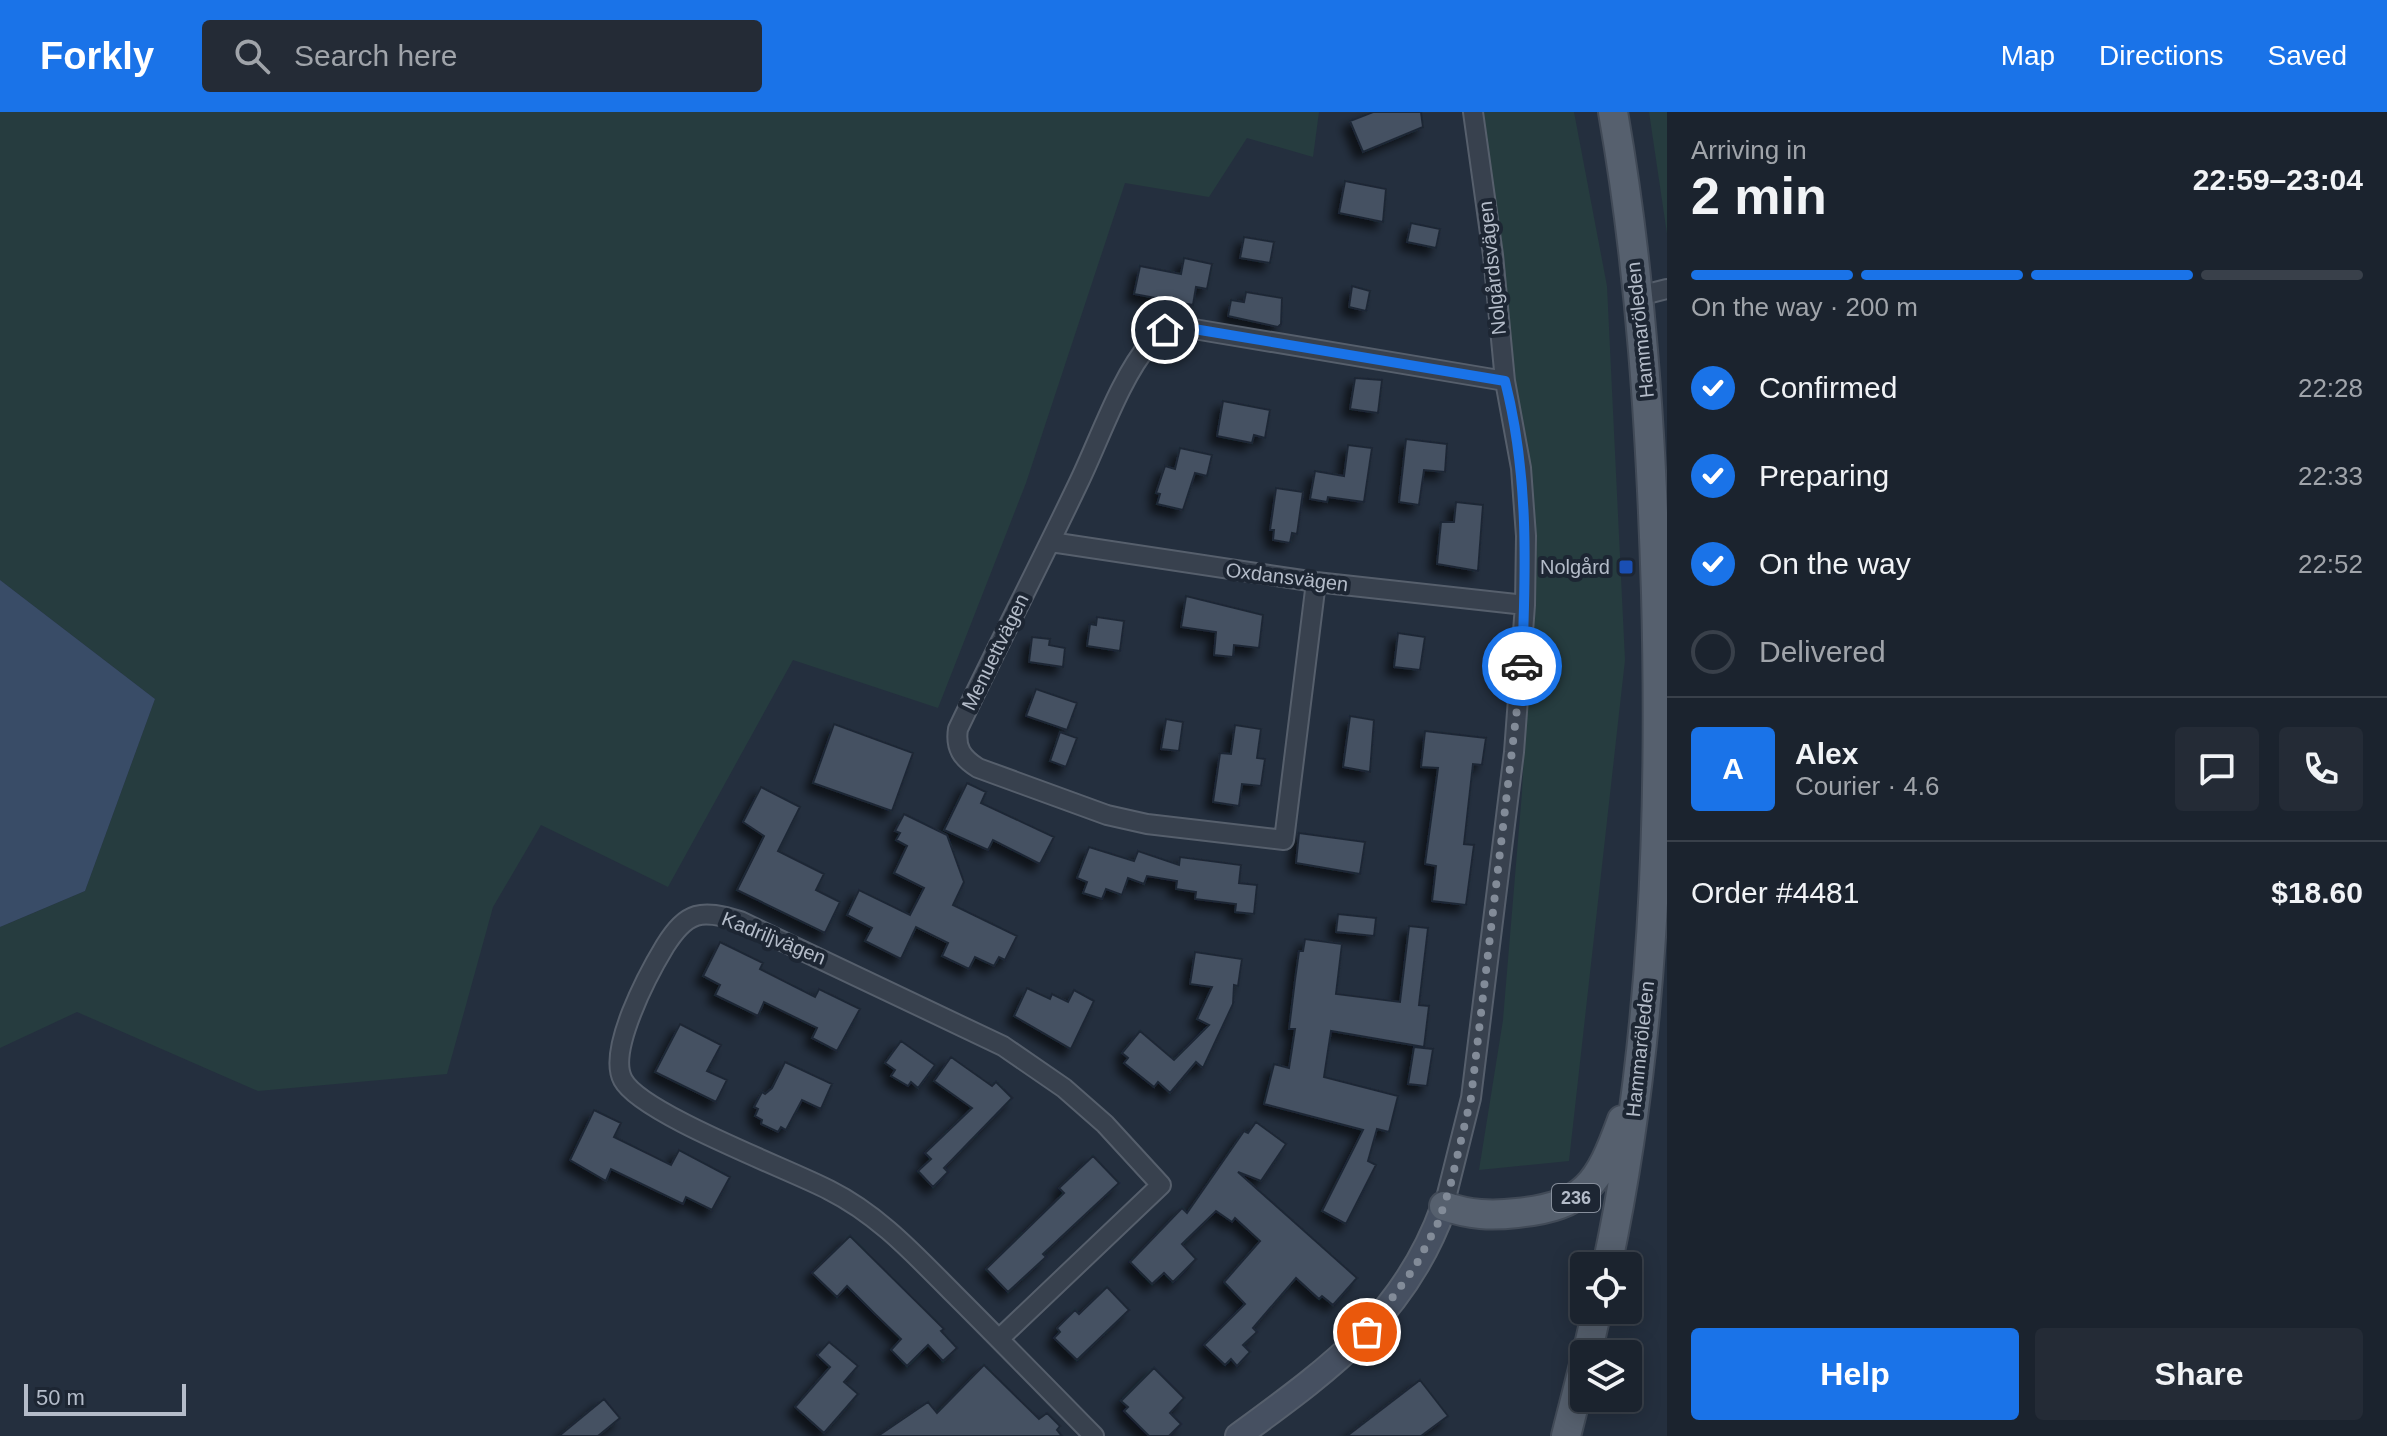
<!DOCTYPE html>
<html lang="en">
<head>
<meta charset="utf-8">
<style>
  body { margin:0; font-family:Arial,sans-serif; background:#242b36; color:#f1f3f6; height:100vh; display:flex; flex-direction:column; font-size:30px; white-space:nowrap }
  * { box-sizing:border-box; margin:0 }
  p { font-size:26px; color:#a0a4aa }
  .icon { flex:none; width:44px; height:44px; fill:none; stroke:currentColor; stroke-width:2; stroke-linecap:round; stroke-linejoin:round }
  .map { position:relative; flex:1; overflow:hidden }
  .panel { display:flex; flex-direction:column; background:#1b232e; width:720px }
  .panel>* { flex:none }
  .controls { position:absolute; left:1570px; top:1140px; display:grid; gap:16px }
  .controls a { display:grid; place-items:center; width:72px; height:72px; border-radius:8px; background:#1b232e; box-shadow:0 4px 20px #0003,0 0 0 2px #39404a; font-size:40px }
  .scale { position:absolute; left:24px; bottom:20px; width:162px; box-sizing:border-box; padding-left:8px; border:4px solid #b4bcc9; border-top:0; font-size:22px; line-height:28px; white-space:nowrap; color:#b4bcc9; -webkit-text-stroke:6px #1d2633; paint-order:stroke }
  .pin { position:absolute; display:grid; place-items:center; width:68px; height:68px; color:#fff; margin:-34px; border:4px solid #fff; border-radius:50%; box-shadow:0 2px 8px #0007 }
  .courier { position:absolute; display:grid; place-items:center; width:80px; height:80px; margin:-40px; border:6px solid #1a73e8; border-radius:50%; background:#fff; color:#222; box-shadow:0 2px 10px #0007 }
  .summary em { font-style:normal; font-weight:800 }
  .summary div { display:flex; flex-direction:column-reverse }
  .summary { display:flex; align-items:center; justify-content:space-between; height:136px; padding:0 24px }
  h1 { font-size:52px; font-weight:800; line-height:60px }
  .bar { display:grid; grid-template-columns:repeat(4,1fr); gap:12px 8px; align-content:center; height:96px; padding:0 24px }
  .bar i { height:10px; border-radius:6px; background:#39404a }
  .bar .selected { background:#1a73e8 }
  .bar p { grid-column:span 4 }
  .line { display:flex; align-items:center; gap:20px; padding:0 24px; border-top:2px solid #39404a }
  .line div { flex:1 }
  .round { display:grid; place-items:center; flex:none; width:84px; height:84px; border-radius:8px; background:#242b36 }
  ol { padding:0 24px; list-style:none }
  li { display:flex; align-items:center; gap:24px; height:88px }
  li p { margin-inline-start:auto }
  li .icon { padding:8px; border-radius:50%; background:#1a73e8; color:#fff; stroke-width:4 }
  li:last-child { color:#a0a4aa }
  li i { width:44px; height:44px; border:4px solid #39404a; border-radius:50% }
  .button { display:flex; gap:16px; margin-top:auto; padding:16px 24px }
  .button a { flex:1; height:92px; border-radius:8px; background:#1a73e8; color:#fff; font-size:32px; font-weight:800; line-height:92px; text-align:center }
  .button a+a { background:#242b36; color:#f1f3f6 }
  header { display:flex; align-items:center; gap:48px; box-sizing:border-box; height:112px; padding:0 40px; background:#1a73e8; color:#fff }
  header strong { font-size:38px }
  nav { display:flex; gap:44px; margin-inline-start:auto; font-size:28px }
  .search { width:560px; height:72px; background:#242b36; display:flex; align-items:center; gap:20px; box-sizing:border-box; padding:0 28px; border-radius:8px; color:#a0a4aa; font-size:30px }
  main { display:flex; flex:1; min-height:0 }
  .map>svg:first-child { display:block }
</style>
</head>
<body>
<header>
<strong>Forkly</strong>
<div class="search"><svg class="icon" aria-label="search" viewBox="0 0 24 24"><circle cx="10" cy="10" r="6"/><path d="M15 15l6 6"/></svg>Search here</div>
<nav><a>Map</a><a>Directions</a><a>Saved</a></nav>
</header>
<main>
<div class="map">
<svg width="1667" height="1324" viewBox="0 0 1667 1324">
  <defs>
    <filter id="shadow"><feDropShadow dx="-7" dy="7" stdDeviation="4" flood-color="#0009"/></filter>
  </defs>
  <rect width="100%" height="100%" fill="#242f3e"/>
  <path fill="#263c3f" d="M 0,0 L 1319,0 L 1313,45 L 1247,26 L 1209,85 L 1125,71 L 1026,371 L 938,596 L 793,548 L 668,775 L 541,713 L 493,795 L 447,962 L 258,979 L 77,900 L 0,936 L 0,815 L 85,779 L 155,587 L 0,468 Z
    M 1484,0 L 1574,0 L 1607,174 L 1625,548 L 1569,1049 L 1479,1058 L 1503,908 L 1522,680 L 1533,457 Z
    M 1649,0 L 1667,0 L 1667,122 Z"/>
  <path fill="#394c67" d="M 0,468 L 155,587 L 85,779 L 0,815 Z"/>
  <path fill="#455162" stroke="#1f2835" stroke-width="2" filter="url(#shadow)" d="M 1373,0 L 1421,0 L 1423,15 L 1363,40 L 1350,9 Z
    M 1345,69 L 1386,77 L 1383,110 L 1339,101 Z
    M 1411,111 L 1440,117 L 1436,136 L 1407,130 Z
    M 1244,125 L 1274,130 L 1270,151 L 1240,146 Z
    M 1184,146 L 1212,152 L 1207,177 L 1196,175 L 1193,193 L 1134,182 L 1140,154 L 1181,162 Z
    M 1352,174 L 1370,179 L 1366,199 L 1349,195 Z
    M 1246,180 L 1282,186 L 1281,212 L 1278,215 L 1228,204 L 1231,188 L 1244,190 Z
    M 1355,266 L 1382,268 L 1378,301 L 1350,297 Z
    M 1223,289 L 1270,298 L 1265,326 L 1254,323 L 1252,331 L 1217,324 Z
    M 1406,327 L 1447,332 L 1445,360 L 1424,358 L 1419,393 L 1399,390 Z
    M 1348,333 L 1372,336 L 1364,390 L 1328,385 L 1327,390 L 1310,387 L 1315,359 L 1344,364 Z
    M 1180,336 L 1212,343 L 1207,364 L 1195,361 L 1183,398 L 1157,392 L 1160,382 L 1156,381 L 1165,354 L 1175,357 Z
    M 1276,376 L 1303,380 L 1297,422 L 1292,421 L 1290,431 L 1273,428 L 1274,418 L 1270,418 Z
    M 1456,390 L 1483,393 L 1478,459 L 1437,452 L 1441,410 L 1454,410 Z
    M 1186,484 L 1263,503 L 1259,536 L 1234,533 L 1233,545 L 1214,543 L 1216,520 L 1181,515 Z
    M 1097,505 L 1124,509 L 1120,539 L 1087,534 L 1090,512 L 1096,513 Z
    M 1398,521 L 1425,525 L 1420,558 L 1394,555 Z
    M 1032,525 L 1050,527 L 1049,533 L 1065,536 L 1063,555 L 1029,550 Z
    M 1036,577 L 1077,591 L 1067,618 L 1026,604 Z
    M 1350,604 L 1374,608 L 1370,660 L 1343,655 Z
    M 1166,607 L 1183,610 L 1179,639 L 1161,637 Z
    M 834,612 L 913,641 L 892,699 L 813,671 Z
    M 1235,613 L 1261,617 L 1257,646 L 1265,647 L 1261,674 L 1242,672 L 1239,694 L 1213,690 L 1220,641 L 1231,642 Z
    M 1425,619 L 1486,626 L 1482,653 L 1473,652 L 1464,732 L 1474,733 L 1466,793 L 1432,789 L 1436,754 L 1425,752 L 1438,656 L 1421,655 Z
    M 1060,620 L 1077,626 L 1066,655 L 1050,649 Z
    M 967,671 L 986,680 L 981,691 L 1054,725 L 1040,752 L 993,728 L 988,738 L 944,718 Z
    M 761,675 L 800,695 L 778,739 L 824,762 L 816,778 L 840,790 L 825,821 L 737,778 L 764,724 L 743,710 Z
    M 904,702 L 947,723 L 964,770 L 953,793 L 1017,824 L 1005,848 L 999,845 L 994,854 L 975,845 L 969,857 L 942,844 L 948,831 L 916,815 L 901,847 L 865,829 L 872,816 L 847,803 L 859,778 L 910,803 L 924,776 L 894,761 L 907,734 L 896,728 L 900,721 L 895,719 Z
    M 1299,721 L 1365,730 L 1360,762 L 1296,751 Z
    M 1089,735 L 1134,749 L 1138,739 L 1179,753 L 1180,745 L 1241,753 L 1239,771 L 1257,773 L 1254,802 L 1235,800 L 1236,792 L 1195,787 L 1196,780 L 1176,777 L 1177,769 L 1147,764 L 1144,772 L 1128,766 L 1122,783 L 1106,777 L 1102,787 L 1083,781 L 1087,770 L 1077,766 Z
    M 1338,802 L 1376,806 L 1374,824 L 1336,820 Z
    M 1409,814 L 1428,816 L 1419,893 L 1429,894 L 1424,935 L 1331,919 L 1324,965 L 1398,984 L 1389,1020 L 1377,1017 L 1368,1049 L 1376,1053 L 1346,1112 L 1322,1099 L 1363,1018 L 1264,992 L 1274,952 L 1289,956 L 1295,917 L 1289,917 L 1295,868 L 1299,839 L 1303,839 L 1305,827 L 1342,832 L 1336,882 L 1400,890 Z
    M 720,830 L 763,851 L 760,857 L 815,885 L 819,877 L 860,897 L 837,939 L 812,926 L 817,916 L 764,890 L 758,904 L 715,883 L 720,873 L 703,864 Z
    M 1195,840 L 1242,847 L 1238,874 L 1234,873 L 1233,892 L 1203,956 L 1196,950 L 1170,981 L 1158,970 L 1154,975 L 1124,951 L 1128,946 L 1122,941 L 1140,919 L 1174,948 L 1209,913 L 1197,907 L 1212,875 L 1190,872 Z
    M 1027,876 L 1050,887 L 1052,882 L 1068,890 L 1074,878 L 1094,889 L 1071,937 L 1014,904 Z
    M 680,912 L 721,933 L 707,959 L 727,968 L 716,990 L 655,960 Z
    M 901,929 L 935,953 L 918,976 L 911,970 L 908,974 L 891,964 L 895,958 L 885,951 Z
    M 1414,935 L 1433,937 L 1427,974 L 1408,972 Z
    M 951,945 L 992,974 L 996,970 L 1012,986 L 944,1056 L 948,1060 L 933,1075 L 918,1059 L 931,1047 L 925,1041 L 972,996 L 934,969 Z
    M 785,950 L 832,972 L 821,997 L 802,988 L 786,1018 L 781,1015 L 778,1020 L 761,1012 L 762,1008 L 755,1004 L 758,997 L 754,995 L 762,980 L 765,982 L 772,976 Z
    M 594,998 L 621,1011 L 614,1025 L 671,1053 L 679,1038 L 730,1065 L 712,1098 L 686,1085 L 683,1092 L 611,1057 L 606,1069 L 570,1048 Z
    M 1256,1010 L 1286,1032 L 1261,1069 L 1238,1060 L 1357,1166 L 1333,1193 L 1322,1184 L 1319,1187 L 1296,1166 L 1253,1216 L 1257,1220 L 1243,1233 L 1250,1240 L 1237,1254 L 1231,1247 L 1225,1253 L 1204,1233 L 1245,1192 L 1224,1170 L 1260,1129 L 1235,1106 L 1232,1110 L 1216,1099 L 1182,1132 L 1196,1147 L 1173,1170 L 1164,1161 L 1152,1172 L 1130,1150 L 1182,1096 L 1187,1101 L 1244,1019 L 1248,1021 Z
    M 1093,1044 L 1119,1071 L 1043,1142 L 1046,1145 L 1008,1180 L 986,1157 L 1064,1081 L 1059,1076 Z
    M 850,1124 L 944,1217 L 941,1219 L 957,1236 L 943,1249 L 928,1233 L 907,1254 L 891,1238 L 901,1227 L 875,1202 L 847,1174 L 837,1185 L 812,1161 Z
    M 1107,1175 L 1129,1198 L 1077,1248 L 1054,1226 L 1060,1220 L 1057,1216 L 1075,1198 L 1079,1202 Z
    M 829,1230 L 858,1254 L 844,1270 L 858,1282 L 824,1321 L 795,1295 L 830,1255 L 817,1243 Z
    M 984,1253 L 1039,1307 L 1047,1301 L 1060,1314 L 1057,1318 L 1062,1324 L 878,1324 L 928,1290 L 937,1301 Z
    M 1154,1256 L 1184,1286 L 1170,1301 L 1181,1312 L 1169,1324 L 1149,1324 L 1124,1299 L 1128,1295 L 1121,1289 Z
    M 1420,1268 L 1448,1304 L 1421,1324 L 1347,1324 Z
    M 604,1287 L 620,1306 L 598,1324 L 559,1324 Z"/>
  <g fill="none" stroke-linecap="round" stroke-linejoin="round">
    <g stroke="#565f6c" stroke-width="22">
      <path id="street" d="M 1639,184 L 1667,177
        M 1051,430 L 1316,470 L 1525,493
        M 1316,470 L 1284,728 L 1147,712 L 1107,703 L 978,656 C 962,646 955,636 958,617 C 997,535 1039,454 1078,372 C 1099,329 1120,266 1150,231 C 1162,218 1172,218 1188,216 L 1505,269
        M 1444,1094 L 1471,986 L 1514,640 L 1525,493 L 1526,424 L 1521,356 L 1505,269 L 1493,143 L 1473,0
        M 999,1227 L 1161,1073 L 1105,1012 L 1064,976 L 1003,934 L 740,809 C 701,797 687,799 665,834 C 648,862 607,939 623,968 C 641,1002 789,1057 829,1078 C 879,1103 915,1143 954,1182 C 1001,1229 1048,1277 1094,1324"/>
    </g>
    <g stroke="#565f6c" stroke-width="28">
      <path id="secondary" d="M 1238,1324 C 1328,1258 1405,1204 1444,1094"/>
    </g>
    <g stroke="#414a57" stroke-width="32">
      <path id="primary" d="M 1444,1094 C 1470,1103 1491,1104 1517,1101 C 1586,1094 1599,1071 1622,1008
        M 1607,1154 C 1654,933 1662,706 1656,481 C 1651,320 1641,159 1613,0
        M 1587,1242 L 1597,1198
        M 1566,1324 L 1584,1253"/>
    </g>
    <use href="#street" stroke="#38414e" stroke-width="18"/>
    <use href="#secondary" stroke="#465061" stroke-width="24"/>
    <use href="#primary" stroke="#56606e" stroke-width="28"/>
  </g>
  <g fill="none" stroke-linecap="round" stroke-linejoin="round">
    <path stroke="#828b98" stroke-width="8" stroke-dasharray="0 14.4" d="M 1367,1220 L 1415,1155 L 1438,1111 L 1450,1075 L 1471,986 L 1522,554"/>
    <path stroke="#1a73e8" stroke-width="10" d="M 1165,218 L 1188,216 L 1505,269 C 1529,363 1526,457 1522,554"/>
  </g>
  <rect fill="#1a4fb4" stroke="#1d2633" stroke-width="3" x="1618" y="447" width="16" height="16" rx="4"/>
  <g text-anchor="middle" stroke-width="8" stroke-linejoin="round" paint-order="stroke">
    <rect fill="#1d2633" stroke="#878f9c" stroke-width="2" x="1552" y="1072" width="48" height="28" rx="6"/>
    <g font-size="18" font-weight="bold" fill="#b4bcc9">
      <text x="1576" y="1092">236</text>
    </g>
    <g font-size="20" fill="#b4bcc9" stroke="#1d2633">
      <text transform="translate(1492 156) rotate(-96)" y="7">Nolgårdsvägen</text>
      <text transform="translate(1640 218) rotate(-96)" y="7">Hammaröleden</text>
      <text transform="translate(1287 465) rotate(7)" y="7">Oxdansvägen</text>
      <text transform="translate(995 540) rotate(-64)" y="7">Menuettvägen</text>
      <text transform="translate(774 826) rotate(22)" y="7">Kadriljvägen</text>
      <text transform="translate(1640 937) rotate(-84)" y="7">Hammaröleden</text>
    </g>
    <g font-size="20" fill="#b4bcc9" stroke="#1d2633" text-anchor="end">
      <text x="1610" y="462">Nolgård</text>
    </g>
  </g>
</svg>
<div class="controls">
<a><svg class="icon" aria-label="locate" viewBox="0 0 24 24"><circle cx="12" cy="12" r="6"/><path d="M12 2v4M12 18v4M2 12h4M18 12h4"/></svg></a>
<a><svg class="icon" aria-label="layers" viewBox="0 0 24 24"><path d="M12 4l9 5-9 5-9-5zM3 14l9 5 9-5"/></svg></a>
</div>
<div class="scale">50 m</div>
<div class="pin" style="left:1367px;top:1220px;background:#ea580c"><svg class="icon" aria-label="bag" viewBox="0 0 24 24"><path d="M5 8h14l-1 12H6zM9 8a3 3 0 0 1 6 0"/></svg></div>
<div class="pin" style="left:1165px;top:218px;background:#1f2937"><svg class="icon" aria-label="home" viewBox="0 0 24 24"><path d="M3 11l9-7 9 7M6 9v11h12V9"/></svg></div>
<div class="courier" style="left:1522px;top:554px"><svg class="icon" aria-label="car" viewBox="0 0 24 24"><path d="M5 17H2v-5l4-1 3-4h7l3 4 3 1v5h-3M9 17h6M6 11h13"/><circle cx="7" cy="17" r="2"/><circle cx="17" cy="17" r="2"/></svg></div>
</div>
<section class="panel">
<div class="summary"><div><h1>2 min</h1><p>Arriving in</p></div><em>22:59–23:04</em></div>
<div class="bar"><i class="selected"></i><i class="selected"></i><i class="selected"></i><i></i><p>On the way · 200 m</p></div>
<ol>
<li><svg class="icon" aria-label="check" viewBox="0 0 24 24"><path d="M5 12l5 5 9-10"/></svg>Confirmed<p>22:28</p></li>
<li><svg class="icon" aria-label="check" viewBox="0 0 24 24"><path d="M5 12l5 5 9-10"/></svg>Preparing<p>22:33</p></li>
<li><svg class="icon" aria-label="check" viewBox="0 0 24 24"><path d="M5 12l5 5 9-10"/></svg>On the way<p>22:52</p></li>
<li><i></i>Delivered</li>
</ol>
<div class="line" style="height:144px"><b class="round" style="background:#1a73e8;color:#fff">A</b><div><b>Alex</b><p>Courier · 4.6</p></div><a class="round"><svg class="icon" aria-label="chat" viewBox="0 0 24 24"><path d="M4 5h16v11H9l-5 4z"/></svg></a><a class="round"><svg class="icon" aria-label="phone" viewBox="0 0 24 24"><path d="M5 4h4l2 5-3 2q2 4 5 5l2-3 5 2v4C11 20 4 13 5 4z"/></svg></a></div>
<div class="line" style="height:104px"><div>Order #4481</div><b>$18.60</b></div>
<div class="button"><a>Help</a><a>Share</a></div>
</section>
</main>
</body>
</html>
